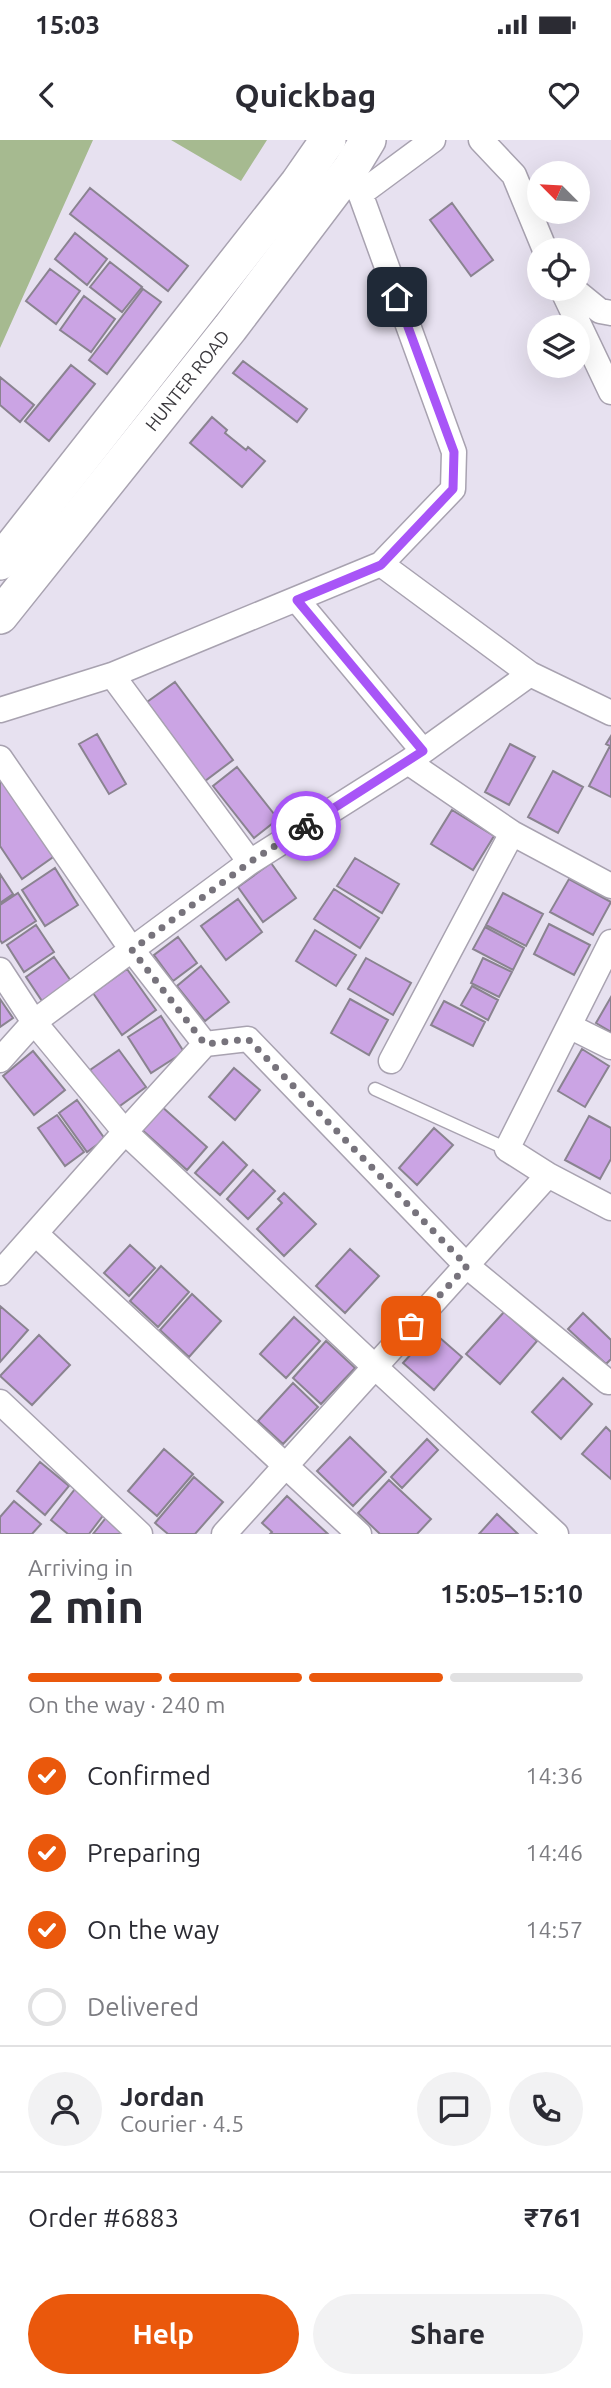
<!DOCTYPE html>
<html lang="en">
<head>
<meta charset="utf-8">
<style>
  body { margin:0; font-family:Ubuntu,sans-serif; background:#f2f2f3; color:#2b2b33; height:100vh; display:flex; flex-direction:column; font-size:26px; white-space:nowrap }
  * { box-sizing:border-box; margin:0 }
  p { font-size:23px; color:#7c7c81 }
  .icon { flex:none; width:38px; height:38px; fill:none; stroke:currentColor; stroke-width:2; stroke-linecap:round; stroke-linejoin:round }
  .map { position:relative; height:1394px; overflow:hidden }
  .panel { display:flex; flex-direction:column; background:#fff; flex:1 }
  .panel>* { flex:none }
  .needle { width:46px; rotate:294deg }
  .buttons { position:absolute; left:527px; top:21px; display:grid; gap:14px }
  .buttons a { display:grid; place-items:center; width:63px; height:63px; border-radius:50%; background:#fff; box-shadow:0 7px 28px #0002; font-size:35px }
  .pin { position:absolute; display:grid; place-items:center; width:60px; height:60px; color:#fff; margin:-30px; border-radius:14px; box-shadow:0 4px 10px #0006 }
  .courier { position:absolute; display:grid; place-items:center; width:70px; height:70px; margin:-35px; border:5px solid #a855f7; border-radius:50%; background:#fff; color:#222; box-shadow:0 2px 9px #0007 }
  .overview em { font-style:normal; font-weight:700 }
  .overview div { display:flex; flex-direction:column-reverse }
  .overview { display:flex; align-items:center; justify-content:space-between; height:119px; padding:0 28px }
  h1 { font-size:46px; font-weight:700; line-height:52px }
  .bar { display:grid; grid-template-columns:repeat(4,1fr); gap:10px 7px; align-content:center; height:84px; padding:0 28px }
  .bar i { height:9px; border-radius:5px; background:#e1e1e2 }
  .bar .active { background:#ea580c }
  .bar p { grid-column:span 4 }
  .line { display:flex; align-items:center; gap:18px; padding:0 28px; border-top:2px solid #e1e1e2 }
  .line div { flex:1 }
  .round { display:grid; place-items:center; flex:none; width:74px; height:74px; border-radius:37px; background:#f2f2f3 }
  ol { padding:0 28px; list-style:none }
  li { display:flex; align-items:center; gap:21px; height:77px }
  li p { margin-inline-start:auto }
  li .icon { padding:7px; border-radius:50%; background:#ea580c; color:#fff; stroke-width:4 }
  li:last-child { color:#7c7c81 }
  li i { width:38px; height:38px; border:4px solid #e1e1e2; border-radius:50% }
  .action { display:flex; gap:14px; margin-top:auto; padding:14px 28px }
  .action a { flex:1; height:80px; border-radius:42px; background:#ea580c; color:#fff; font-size:28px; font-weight:700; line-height:80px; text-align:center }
  .action a+a { background:#f2f2f3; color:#2b2b33 }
  .status { display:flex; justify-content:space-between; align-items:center; height:49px; padding:0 35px; background:#fff; direction:ltr }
  .status svg { height:19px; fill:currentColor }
  header { display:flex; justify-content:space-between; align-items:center; height:91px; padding:0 28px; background:#fff; font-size:32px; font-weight:700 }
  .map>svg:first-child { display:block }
</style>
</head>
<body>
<div class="status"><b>15:03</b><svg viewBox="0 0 49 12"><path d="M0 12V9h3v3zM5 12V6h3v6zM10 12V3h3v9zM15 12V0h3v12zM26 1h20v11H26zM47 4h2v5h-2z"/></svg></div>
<header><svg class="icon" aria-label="back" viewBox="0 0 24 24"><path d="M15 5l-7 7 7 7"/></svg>Quickbag<svg class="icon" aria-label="heart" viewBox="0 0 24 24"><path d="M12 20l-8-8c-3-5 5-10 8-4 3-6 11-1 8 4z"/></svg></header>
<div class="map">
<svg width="611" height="1394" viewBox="0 0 611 1394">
  <rect width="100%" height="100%" fill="#e7e1f0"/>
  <path fill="#a6ba90" d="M 0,0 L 93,0 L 0,208 Z
    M 171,0 L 267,0 L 241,41 Z"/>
  <path fill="#cba4e4" stroke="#8a8390" stroke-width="2" d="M 90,48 L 188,126 L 168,151 L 70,74 Z
    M 452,63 L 493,120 L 471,136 L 430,80 Z
    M 75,93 L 107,119 L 87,145 L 55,119 Z
    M 110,122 L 142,147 L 122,172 L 90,147 Z
    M 50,129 L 80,151 L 56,184 L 26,161 Z
    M 143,149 L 161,162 L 107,234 L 89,220 Z
    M 84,156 L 115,179 L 91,212 L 60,190 Z
    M 243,221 L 307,269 L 297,282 L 233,233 Z
    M 71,225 L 95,244 L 49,301 L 25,281 Z
    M 0,237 L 34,265 L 20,282 L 0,265 Z
    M 212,277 L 227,290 L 225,293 L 246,310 L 248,307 L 265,321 L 242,347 L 190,303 Z
    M 175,542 L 233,620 L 205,641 L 147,562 Z
    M 97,594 L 126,644 L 109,654 L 79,604 Z
    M 611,596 L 611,657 L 589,646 L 610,606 L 606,604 Z
    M 510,604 L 535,617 L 509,665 L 485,652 Z
    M 237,627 L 278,679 L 254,698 L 213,646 Z
    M 553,631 L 583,647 L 558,693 L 528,677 Z
    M 0,633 L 56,715 L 22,739 L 0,706 Z
    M 452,670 L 494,696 L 473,730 L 431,704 Z
    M 355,718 L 399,744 L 382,773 L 337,746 Z
    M 271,723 L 296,758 L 263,782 L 238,747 Z
    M 55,728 L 78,765 L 45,786 L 22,750 Z
    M 0,734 L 13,754 L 0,763 Z
    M 569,739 L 611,762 L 593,795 L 550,772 Z
    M 334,749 L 379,778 L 360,808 L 314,779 Z
    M 18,753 L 36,781 L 2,803 L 0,800 L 0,765 Z
    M 503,753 L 543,774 L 526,806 L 486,785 Z
    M 238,759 L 262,792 L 226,820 L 201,786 Z
    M 549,784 L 590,805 L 574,835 L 534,814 Z
    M 36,785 L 54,812 L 24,832 L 7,805 Z
    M 485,787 L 524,808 L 513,830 L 473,809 Z
    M 315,790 L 356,815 L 336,846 L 296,821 Z
    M 178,797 L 197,823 L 173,841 L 154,815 Z
    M 54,817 L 71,841 L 42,861 L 26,837 Z
    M 366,818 L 411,843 L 393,875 L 348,849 Z
    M 483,818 L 512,832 L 499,857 L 471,843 Z
    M 201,826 L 229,862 L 205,881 L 177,846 Z
    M 127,829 L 156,870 L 122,895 L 93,853 Z
    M 472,846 L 498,860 L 488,880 L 461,865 Z
    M 611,857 L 611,892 L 596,883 Z
    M 0,859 L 13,878 L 0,887 Z
    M 350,859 L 388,880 L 369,915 L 331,893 Z
    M 444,861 L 485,882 L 473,906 L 431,885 Z
    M 161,876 L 184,912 L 151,933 L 128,897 Z
    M 582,909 L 609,926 L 585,967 L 558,951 Z
    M 119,910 L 146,947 L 117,968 L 90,930 Z
    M 33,911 L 65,950 L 34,975 L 3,936 Z
    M 234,928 L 260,950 L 235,980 L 209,957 Z
    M 77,960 L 105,999 L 87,1012 L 59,973 Z
    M 160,965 L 207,1007 L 187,1030 L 140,988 Z
    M 57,975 L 84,1012 L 65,1026 L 38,988 Z
    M 589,976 L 611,988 L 611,1019 L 600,1039 L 565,1020 Z
    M 434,988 L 453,1005 L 417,1045 L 399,1028 Z
    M 223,1002 L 247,1025 L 220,1055 L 195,1033 Z
    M 253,1030 L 275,1051 L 248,1079 L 227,1059 Z
    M 284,1053 L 316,1084 L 284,1116 L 257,1089 L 282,1063 L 278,1059 Z
    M 130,1105 L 155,1128 L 129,1156 L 104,1133 Z
    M 350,1109 L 379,1136 L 345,1173 L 316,1146 Z
    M 161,1126 L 189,1152 L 158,1187 L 130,1161 Z
    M 192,1154 L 221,1181 L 189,1217 L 160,1190 Z
    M 0,1166 L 28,1190 L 0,1222 Z
    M 504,1172 L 537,1201 L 500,1244 L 466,1214 Z
    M 583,1173 L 611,1200 L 611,1219 L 606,1224 L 568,1189 Z
    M 294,1177 L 320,1201 L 286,1238 L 260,1214 Z
    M 432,1191 L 462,1217 L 434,1250 L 403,1223 Z
    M 39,1195 L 70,1225 L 32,1265 L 0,1236 Z
    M 326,1201 L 355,1228 L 321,1264 L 293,1238 Z
    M 563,1238 L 592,1264 L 561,1299 L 532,1272 Z
    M 293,1243 L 318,1267 L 283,1304 L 258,1281 Z
    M 606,1287 L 611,1292 L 611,1339 L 582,1314 Z
    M 350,1297 L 386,1332 L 353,1366 L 317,1331 Z
    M 427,1299 L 438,1310 L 402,1348 L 391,1337 Z
    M 164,1309 L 193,1334 L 157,1376 L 128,1351 Z
    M 40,1322 L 69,1346 L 45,1375 L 17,1351 Z
    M 194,1337 L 223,1362 L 195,1394 L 168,1394 L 155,1383 Z
    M 389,1340 L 431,1379 L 417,1394 L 380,1394 L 358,1373 Z
    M 75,1349 L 105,1373 L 89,1394 L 68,1394 L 51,1380 Z
    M 287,1356 L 328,1394 L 270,1394 L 272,1392 L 262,1383 Z
    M 14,1361 L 41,1384 L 32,1394 L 0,1394 L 0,1377 Z
    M 109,1374 L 134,1394 L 93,1394 Z
    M 497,1374 L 518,1394 L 479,1394 Z"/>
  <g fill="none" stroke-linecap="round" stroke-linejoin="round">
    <g stroke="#a8a2b0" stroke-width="15">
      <path id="lane" d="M 375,949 L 507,1009"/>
    </g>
    <g stroke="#a8a2b0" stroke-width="27">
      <path id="street" d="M 481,0 L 514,35 L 545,110
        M 360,54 L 433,0
        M 562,149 L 611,252
        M 573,149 L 600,171 L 611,173
        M 381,424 L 530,534 L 611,573
        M 297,460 L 423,611
        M 112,535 L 250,722
        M 0,570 L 112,535 L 381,424 L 453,349 L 454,312 L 351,28
        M 0,618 L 132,810 L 205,904 L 125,992 L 34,882 L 0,830
        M 408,622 L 512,693 L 611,746
        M 569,886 L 611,907
        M 205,904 L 248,899 L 467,1126 L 608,1242
        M 0,920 L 34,882 L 250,722 L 408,622 L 530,534
        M 391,921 L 512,693
        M 548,1035 L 507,1009 L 611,802
        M 36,1094 L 359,1394
        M 0,1133 L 125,992 L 375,1227 L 556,1394
        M 0,1262 L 140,1394
        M 224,1394 L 548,1035 L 611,1068"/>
    </g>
    <g stroke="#a8a2b0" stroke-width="38">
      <g id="secondary">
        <path d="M 0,422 L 298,43 L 328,0"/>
        <path id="s1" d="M 0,476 L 230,188 L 351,28 L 368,0"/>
      </g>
    </g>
    <use href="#lane" stroke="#fff" stroke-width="12"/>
    <use href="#street" stroke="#fff" stroke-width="24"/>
    <use href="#secondary" stroke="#fff" stroke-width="35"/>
  </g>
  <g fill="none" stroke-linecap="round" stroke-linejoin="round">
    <path stroke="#77737c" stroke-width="7" stroke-dasharray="0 12.6" d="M 306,686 L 250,722 L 132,810 L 205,904 L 248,899 L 467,1126 L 411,1186"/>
    <path stroke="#a855f7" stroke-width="9" d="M 306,686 L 423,611 L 297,460 L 381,425 L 453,349 L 454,312 L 397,157"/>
  </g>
  <g text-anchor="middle" stroke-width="6" stroke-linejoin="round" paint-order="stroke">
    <g font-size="18" fill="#3a383d" stroke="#e7e1f0">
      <text dy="6" stroke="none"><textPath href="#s1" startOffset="301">HUNTER ROAD</textPath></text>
    </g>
  </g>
</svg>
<div class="buttons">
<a><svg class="needle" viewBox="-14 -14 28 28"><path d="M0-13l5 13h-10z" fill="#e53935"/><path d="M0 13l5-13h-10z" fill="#7c7c81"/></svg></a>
<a><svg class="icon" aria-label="locate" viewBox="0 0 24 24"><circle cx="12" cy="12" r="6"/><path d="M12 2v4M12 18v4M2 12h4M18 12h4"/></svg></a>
<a><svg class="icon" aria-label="layers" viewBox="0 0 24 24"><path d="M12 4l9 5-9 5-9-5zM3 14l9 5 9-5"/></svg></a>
</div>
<div class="pin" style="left:411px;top:1186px;background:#ea580c"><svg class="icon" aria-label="bag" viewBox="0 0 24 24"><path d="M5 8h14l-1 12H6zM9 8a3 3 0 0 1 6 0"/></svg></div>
<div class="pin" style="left:397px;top:157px;background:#1f2937"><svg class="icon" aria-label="home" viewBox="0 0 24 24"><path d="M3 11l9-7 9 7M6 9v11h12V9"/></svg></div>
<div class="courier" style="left:306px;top:686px"><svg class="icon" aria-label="bike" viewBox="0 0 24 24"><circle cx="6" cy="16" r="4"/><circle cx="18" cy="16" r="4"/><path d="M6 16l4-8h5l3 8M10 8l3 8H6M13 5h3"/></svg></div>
</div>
<section class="panel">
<div class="overview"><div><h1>2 min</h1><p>Arriving in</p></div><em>15:05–15:10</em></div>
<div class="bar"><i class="active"></i><i class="active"></i><i class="active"></i><i></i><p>On the way · 240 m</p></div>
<ol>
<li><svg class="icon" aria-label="check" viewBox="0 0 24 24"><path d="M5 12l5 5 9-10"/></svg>Confirmed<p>14:36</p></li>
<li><svg class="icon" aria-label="check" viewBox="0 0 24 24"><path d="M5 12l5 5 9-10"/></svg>Preparing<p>14:46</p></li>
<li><svg class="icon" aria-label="check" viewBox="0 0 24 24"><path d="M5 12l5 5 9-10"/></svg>On the way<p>14:57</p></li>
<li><i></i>Delivered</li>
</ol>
<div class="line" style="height:126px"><a class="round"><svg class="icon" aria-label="person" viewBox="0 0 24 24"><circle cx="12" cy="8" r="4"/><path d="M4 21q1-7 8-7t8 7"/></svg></a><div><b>Jordan</b><p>Courier · 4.5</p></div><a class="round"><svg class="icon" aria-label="chat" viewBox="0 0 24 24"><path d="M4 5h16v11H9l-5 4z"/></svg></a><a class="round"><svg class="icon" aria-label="phone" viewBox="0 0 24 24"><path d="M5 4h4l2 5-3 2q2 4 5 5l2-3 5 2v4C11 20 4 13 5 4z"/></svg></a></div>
<div class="line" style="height:91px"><div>Order #6883</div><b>₹761</b></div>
<div class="action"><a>Help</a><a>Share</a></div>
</section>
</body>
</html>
